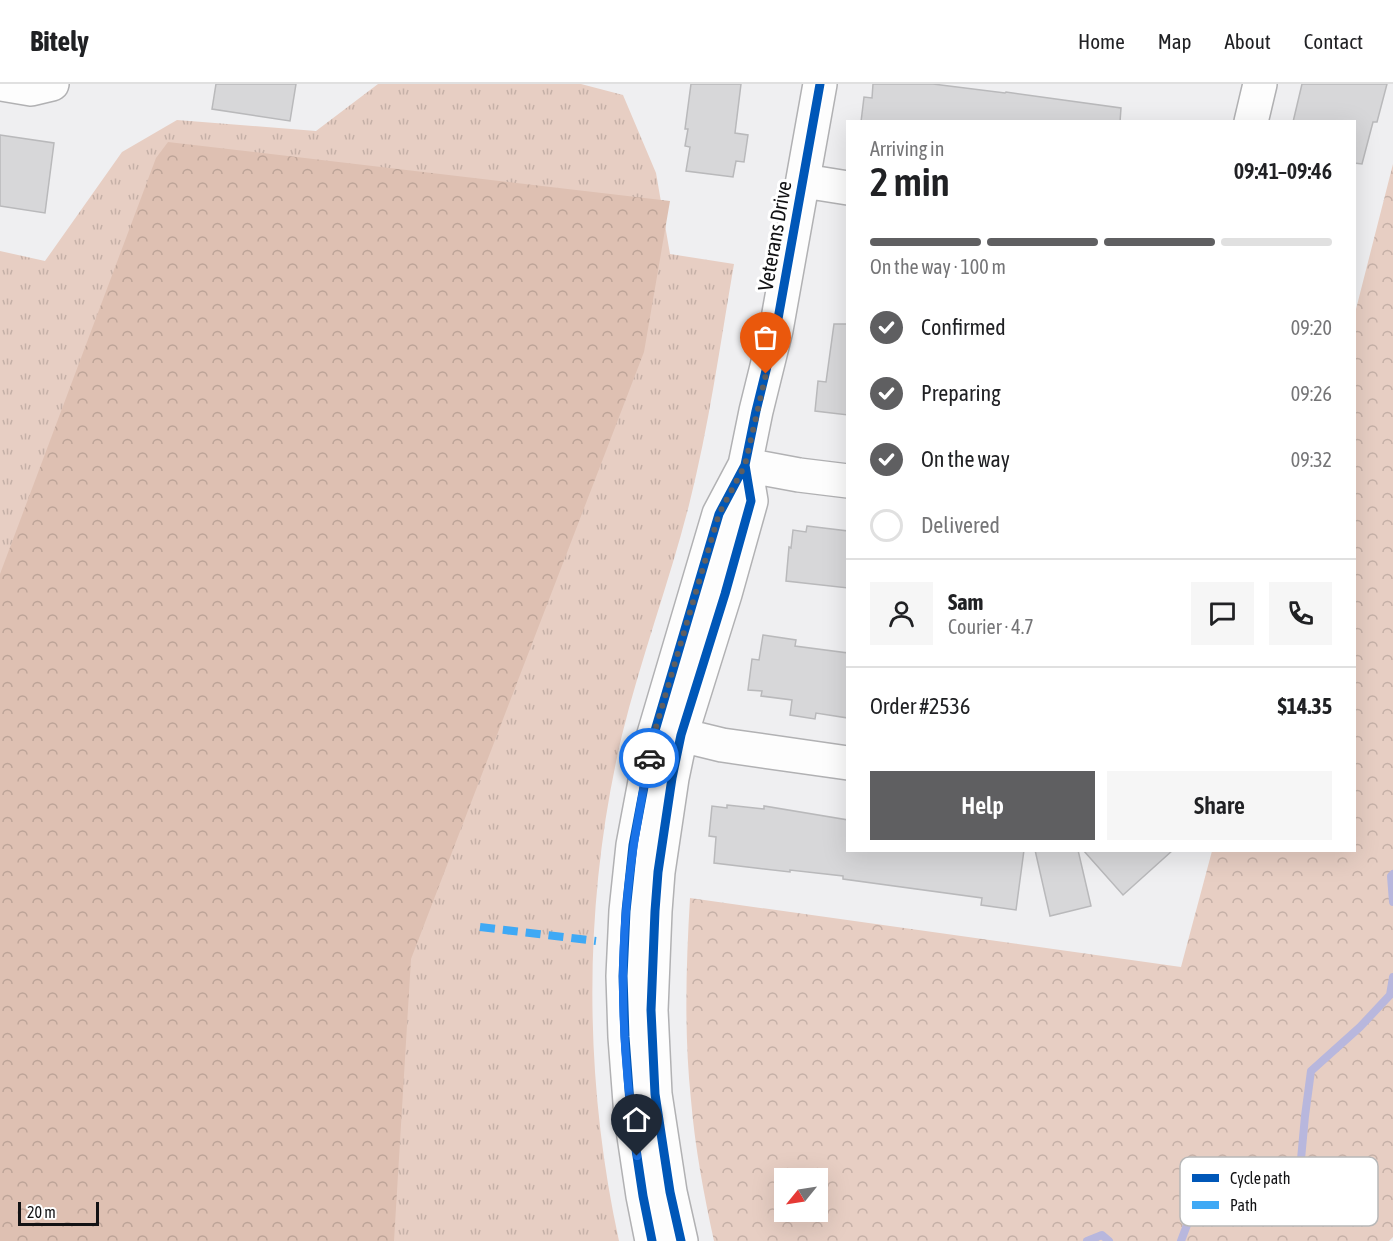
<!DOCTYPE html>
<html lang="en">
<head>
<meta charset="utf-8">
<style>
  body { margin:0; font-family:"Asap Condensed",sans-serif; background:#f6f6f6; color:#202124; height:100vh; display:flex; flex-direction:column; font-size:22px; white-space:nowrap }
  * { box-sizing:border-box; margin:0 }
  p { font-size:20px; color:#757577 }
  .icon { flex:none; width:33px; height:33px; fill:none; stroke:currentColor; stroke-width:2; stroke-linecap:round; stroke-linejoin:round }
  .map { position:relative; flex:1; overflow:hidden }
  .panel { position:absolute; left:846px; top:36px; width:510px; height:732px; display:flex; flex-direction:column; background:#fff; border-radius:0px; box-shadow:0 6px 24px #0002 }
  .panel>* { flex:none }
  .needle { width:39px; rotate:240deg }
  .buttons { position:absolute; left:774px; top:1084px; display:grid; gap:12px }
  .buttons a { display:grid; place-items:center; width:54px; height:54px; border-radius:0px; background:#fff; box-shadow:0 6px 24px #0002; font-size:30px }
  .scale { position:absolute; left:18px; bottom:15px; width:81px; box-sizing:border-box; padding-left:6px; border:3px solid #121214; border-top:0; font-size:16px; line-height:21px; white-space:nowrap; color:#121214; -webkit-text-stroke:4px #fff; paint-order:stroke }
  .pin { position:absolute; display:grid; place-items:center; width:51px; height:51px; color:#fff; margin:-62px -26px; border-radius:50% 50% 50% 0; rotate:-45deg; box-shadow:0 0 6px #0007 }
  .pin .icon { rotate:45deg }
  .courier { position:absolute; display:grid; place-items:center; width:60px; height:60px; margin:-30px; border:4px solid #1a73e8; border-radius:50%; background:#fff; color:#222; box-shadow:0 2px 8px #0007 }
  .headline em { font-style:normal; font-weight:600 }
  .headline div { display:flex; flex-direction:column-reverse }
  .headline { display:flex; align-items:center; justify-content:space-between; height:102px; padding:0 24px }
  h1 { font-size:39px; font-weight:600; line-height:45px }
  .bar { display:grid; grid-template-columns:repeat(4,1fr); gap:9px 6px; align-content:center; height:72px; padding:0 24px }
  .bar i { height:8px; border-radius:4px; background:#e0e0e0 }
  .bar .on { background:#5f5f61 }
  .bar p { grid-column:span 4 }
  .line { display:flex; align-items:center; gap:15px; padding:0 24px; border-top:2px solid #e0e0e0 }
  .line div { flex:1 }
  .round { display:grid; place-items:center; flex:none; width:63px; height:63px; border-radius:0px; background:#f6f6f6 }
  ol { padding:0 24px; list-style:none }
  li { display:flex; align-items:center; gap:18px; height:66px }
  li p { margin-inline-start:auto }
  li .icon { padding:6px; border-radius:50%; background:#5f5f61; color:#fff; stroke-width:4 }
  li:last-child { color:#757577 }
  li i { width:33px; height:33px; border:3px solid #e0e0e0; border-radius:50% }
  .primary-button { display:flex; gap:12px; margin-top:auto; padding:12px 24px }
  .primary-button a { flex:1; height:69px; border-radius:0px; background:#5f5f61; color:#fff; font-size:24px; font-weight:600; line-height:69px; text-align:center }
  .primary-button a+a { background:#f6f6f6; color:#202124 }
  header { display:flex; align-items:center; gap:36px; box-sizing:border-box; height:84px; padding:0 30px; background:#fff; border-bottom:2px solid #e0e0e0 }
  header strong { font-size:28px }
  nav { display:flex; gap:33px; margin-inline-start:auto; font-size:21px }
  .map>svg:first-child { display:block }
</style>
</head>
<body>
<header>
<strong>Bitely</strong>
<nav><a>Home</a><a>Map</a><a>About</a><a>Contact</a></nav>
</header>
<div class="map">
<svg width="1393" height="1157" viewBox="0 0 1393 1157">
  <defs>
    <pattern id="grass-tufts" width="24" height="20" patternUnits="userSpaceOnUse" patternTransform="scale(1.5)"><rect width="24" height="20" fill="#e7cec3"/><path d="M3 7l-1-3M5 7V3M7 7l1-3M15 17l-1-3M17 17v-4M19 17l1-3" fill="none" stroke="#c5b0a7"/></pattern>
    <pattern id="forest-crowns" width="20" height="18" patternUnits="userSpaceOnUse" patternTransform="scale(1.5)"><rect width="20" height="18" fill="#dec0b2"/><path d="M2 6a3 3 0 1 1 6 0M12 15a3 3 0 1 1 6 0" fill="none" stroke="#bda498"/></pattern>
    <pattern id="park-crowns" width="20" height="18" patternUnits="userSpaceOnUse" patternTransform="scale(1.5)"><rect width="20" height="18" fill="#e7cec3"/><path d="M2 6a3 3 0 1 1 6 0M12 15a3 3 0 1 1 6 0" fill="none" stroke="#c5b0a7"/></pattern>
  </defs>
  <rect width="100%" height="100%" fill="#efeff1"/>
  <path fill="url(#grass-tufts)" d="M 378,0 L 581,0 L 623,11 L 656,89 L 670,170 L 734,180 C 720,261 709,342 689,421 C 669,499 641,574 622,651 C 583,816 583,992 619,1157 L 0,1157 L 0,167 L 45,177 L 122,68 L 177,36 L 316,47 Z"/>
  <path fill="url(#forest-crowns)" d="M 168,58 L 670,117 L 644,268 L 411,875 L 394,1157 L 0,1157 L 0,490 L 156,74 Z"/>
  <path fill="url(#park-crowns)" fill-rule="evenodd" d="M 1393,80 L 1393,1153 L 1389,1157 L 714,1157 C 704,1111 695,1064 691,1016 C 684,949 686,882 690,814 L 1181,883 L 1212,767 L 1354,766 L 1355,229 ZM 784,1095 L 818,1095 L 818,1128 L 784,1128 Z"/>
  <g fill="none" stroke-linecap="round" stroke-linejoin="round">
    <path stroke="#b8b7dd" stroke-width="8" d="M 1393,790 L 1391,792 L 1393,818
      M 1087,1157 L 1102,1151 L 1109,1157
      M 1181,1157 L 1196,1117 L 1269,1106 L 1300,1086 L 1305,1032 L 1311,987 L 1360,943 L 1390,911 L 1393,893"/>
  </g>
  <path fill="#d7d7d9" stroke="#b9b9bb" stroke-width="1.5" d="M 216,0 L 296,0 L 290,37 L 212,25 Z
    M 691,0 L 741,0 L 735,49 L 748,51 L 744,78 L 736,77 L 733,93 L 686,87 L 690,63 L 685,62 L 688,45 L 685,45 Z
    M 873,0 L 933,0 L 1005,9 L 1006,8 L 1121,24 L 1120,38 L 861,38 L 864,13 L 872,14 Z
    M 1302,0 L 1387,0 L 1377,38 L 1373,38 L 1362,80 L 1354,79 L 1354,38 L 1293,38 Z
    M 0,51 L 54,59 L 45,129 L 0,122 Z
    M 834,240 L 848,240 L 848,331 L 815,327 L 818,297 L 826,298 Z
    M 807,442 L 848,447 L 848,504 L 786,497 L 789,463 L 791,464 L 793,446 L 806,448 Z
    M 763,551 L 796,556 L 795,562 L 848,569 L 848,634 L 816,629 L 815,635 L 790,631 L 792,616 L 761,612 L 762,607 L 748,606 L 752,575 L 759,576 Z
    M 727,721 L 764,725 L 764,722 L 848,736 L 848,766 L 1024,766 L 1016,826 L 981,821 L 982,814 L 843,795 L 843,792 L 790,786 L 790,788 L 714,779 L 716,753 L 709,752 L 712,722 L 727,724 Z
    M 1035,766 L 1078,766 L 1091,822 L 1050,832 Z
    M 1083,766 L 1173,766 L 1123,811 Z"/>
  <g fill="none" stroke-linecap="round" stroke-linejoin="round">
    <g stroke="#b1b1b3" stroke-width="36">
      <path id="minor" d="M 1,0 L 31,5 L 52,0
        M 1251,38 L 1260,0
        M 804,97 L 848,104
        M 745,381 L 799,391 L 848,397
        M 681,651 L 722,661 L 848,679
        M 652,1157 L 643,1112 L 631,1032 L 625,953 L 623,892 L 626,827 L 633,761 L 654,650 L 719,430 L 745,381 L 756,327 L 776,246 L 820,0
        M 681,1157 L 670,1108 L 655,1010 L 651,926 L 655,827 L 658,788 L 672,694 L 681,651 L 725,510 L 751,417 L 745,381"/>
    </g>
    <use href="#minor" stroke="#fdfdfd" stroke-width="33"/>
    <path stroke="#3fa9f5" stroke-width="8" stroke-dasharray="15 8" stroke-linecap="butt" d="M 480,843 L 596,857"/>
    <g stroke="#fff" stroke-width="13">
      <path id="cycleway" d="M 652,1157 L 643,1112 L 631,1032 L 625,953 L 623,892 L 626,827 L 633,761 L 654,650 L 719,430 L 745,381 L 756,327 L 776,246 L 820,0
        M 681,1157 L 670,1108 L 655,1010 L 651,926 L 655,827 L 658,788 L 672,694 L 681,651 L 725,510 L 751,417 L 745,381"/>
    </g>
    <use href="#cycleway" stroke="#0057b8" stroke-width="9"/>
  </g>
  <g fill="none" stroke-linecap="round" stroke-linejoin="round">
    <path stroke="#5f5f61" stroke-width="6" stroke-dasharray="0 10.8" d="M 649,674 L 654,650 L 719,430 L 745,381 L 766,290"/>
    <path stroke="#1a73e8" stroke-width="8" d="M 637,1072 C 625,993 619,906 626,827 C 630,775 640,724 649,674"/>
  </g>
  <g text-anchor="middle" stroke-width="6" stroke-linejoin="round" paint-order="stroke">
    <g font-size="21" fill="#121214" stroke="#fff">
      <text transform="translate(775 152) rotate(-80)" y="7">Veterans Drive</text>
    </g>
  </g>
  <rect x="1180" y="1073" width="198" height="69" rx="9" fill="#fff" stroke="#b8b8b8" stroke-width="1.5"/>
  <rect x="1192" y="1090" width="27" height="8" fill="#0057b8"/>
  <rect x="1192" y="1117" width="27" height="8" fill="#3fa9f5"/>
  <g font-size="16" fill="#121214">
    <text x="1230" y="1100">Cycle path</text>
    <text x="1230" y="1127">Path</text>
  </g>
</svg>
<div class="buttons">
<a><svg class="needle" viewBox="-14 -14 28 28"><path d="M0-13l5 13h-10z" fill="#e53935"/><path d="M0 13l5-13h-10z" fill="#757577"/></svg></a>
</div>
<div class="scale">20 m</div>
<div class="pin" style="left:766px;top:290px;background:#ea580c"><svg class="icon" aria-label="bag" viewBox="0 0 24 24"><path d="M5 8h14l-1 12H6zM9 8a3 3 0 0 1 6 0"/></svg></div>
<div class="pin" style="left:637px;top:1072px;background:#1f2937"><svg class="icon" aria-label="home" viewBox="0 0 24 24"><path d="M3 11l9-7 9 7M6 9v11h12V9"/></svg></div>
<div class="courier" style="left:649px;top:674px"><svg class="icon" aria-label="car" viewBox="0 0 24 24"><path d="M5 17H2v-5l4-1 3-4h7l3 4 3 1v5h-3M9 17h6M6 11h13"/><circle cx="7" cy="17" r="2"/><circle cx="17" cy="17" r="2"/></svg></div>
<section class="panel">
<div class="headline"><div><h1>2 min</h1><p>Arriving in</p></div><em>09:41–09:46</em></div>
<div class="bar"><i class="on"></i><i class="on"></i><i class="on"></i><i></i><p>On the way · 100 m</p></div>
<ol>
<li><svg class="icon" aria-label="check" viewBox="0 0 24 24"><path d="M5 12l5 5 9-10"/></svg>Confirmed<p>09:20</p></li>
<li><svg class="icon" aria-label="check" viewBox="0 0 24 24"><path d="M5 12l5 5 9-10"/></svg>Preparing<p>09:26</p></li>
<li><svg class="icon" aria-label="check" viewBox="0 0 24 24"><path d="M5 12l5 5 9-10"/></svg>On the way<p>09:32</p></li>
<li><i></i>Delivered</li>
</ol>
<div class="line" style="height:108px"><a class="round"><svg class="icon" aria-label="person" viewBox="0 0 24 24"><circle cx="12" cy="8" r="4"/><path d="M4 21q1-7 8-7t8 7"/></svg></a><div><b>Sam</b><p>Courier · 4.7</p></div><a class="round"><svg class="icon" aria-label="chat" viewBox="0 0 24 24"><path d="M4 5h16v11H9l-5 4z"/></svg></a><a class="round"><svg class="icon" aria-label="phone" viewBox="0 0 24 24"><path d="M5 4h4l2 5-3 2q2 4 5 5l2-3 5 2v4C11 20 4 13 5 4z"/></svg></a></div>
<div class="line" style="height:78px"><div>Order #2536</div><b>$14.35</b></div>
<div class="primary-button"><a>Help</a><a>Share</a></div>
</section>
</div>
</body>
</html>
